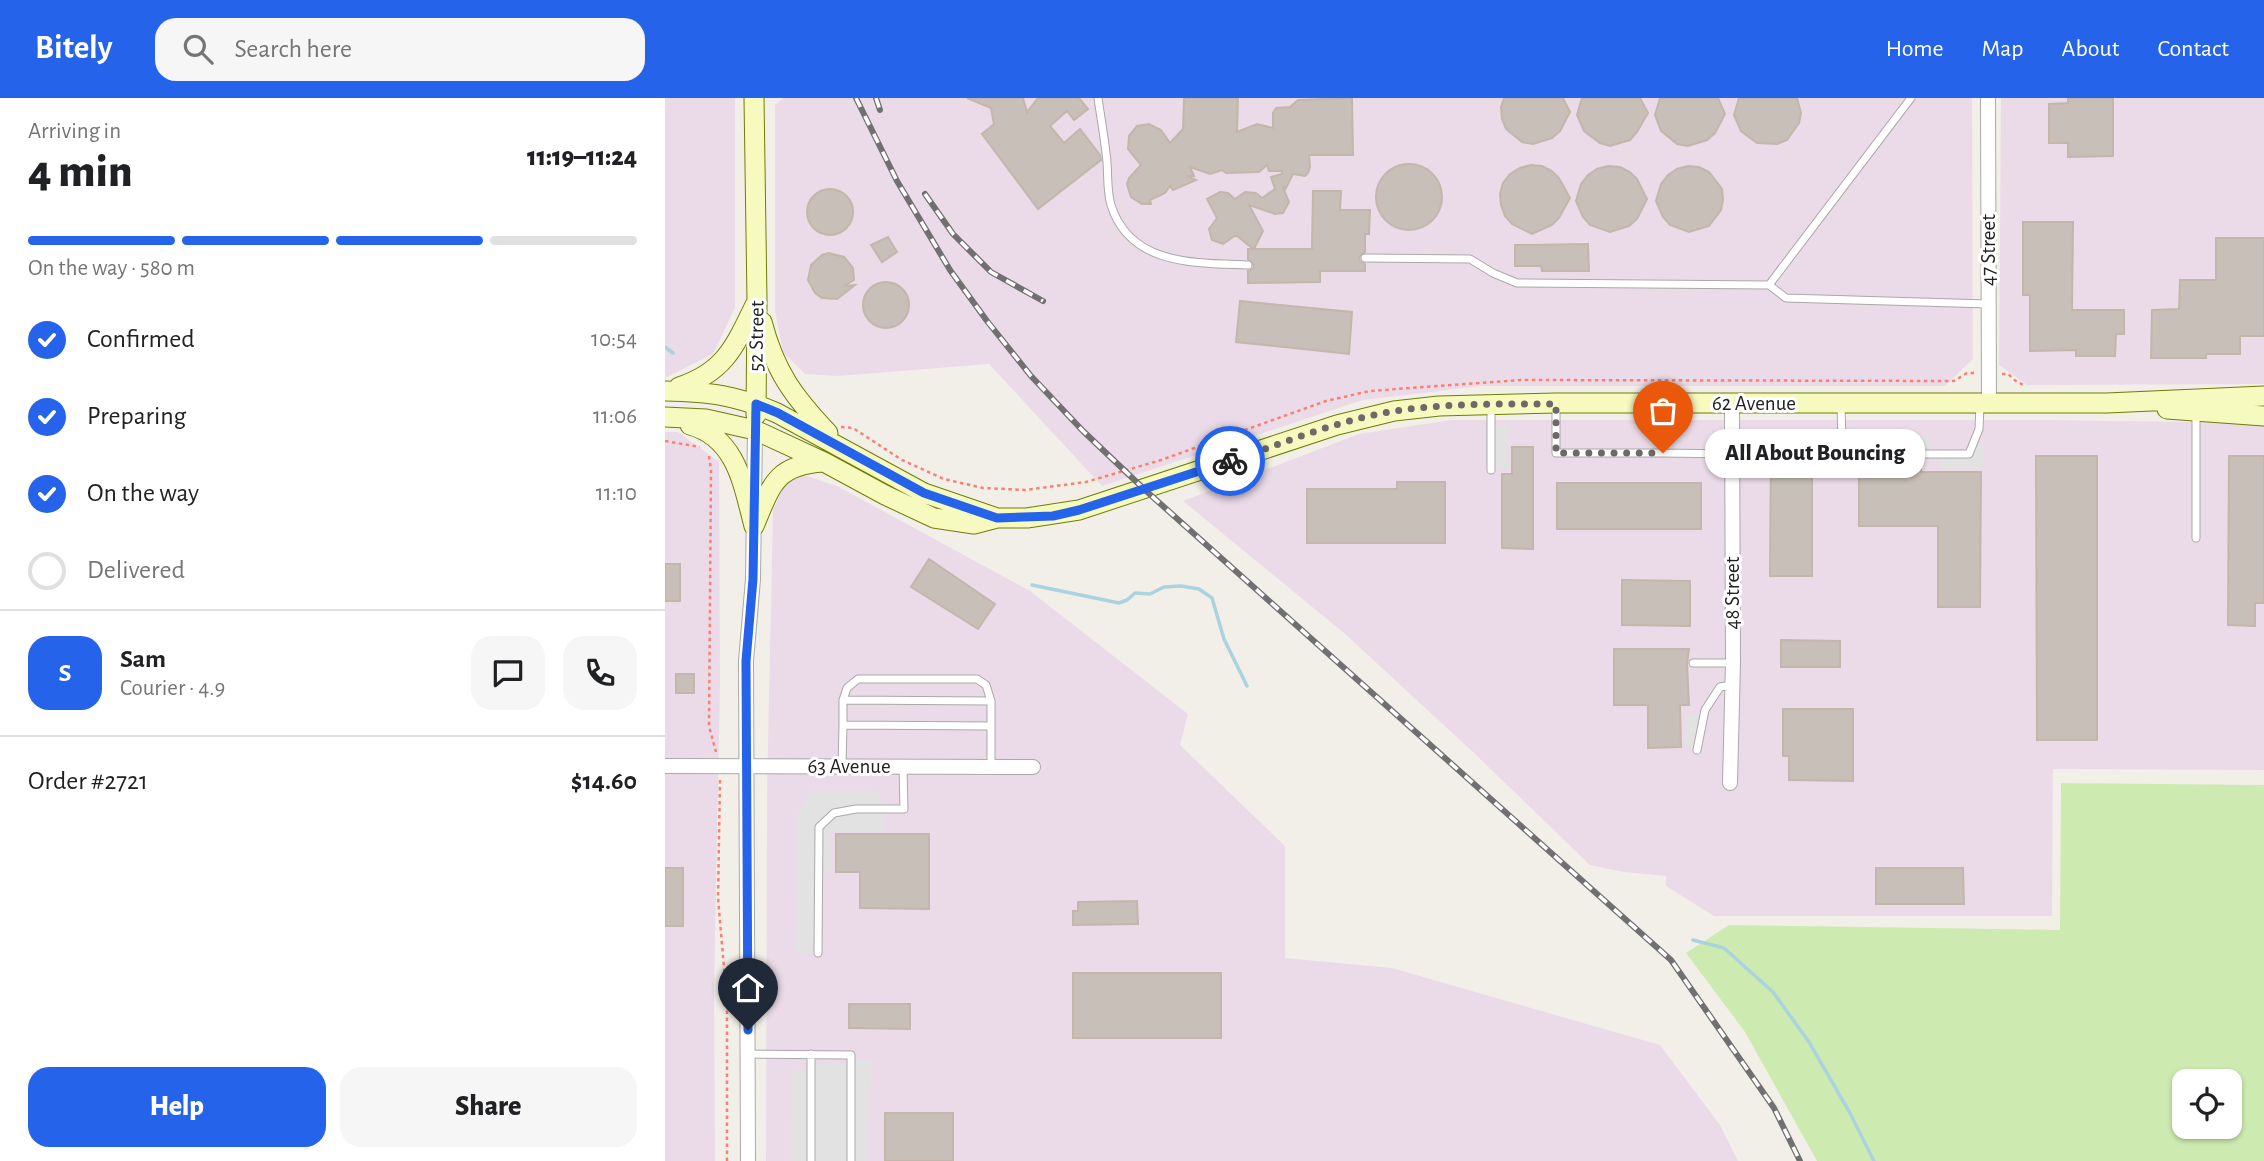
<!DOCTYPE html>
<html lang="en">
<head>
<meta charset="utf-8">
<style>
  body { margin:0; font-family:"Alegreya Sans",sans-serif; background:#f6f6f6; color:#202124; height:100vh; display:flex; flex-direction:column; font-size:26px; white-space:nowrap }
  * { box-sizing:border-box; margin:0 }
  p { font-size:23px; color:#757577 }
  .icon { flex:none; width:38px; height:38px; fill:none; stroke:currentColor; stroke-width:2; stroke-linecap:round; stroke-linejoin:round }
  .map { position:relative; flex:1; overflow:hidden }
  .drawer { display:flex; flex-direction:column; background:#fff; width:665px }
  .drawer>* { flex:none }
  .controls { position:absolute; left:1507px; top:971px; display:grid; gap:14px }
  .controls a { display:grid; place-items:center; width:70px; height:70px; border-radius:14px; background:#fff; box-shadow:0 2px 5px #0004; font-size:35px }
  .pin { position:absolute; display:grid; place-items:center; width:60px; height:60px; color:#fff; margin:-72px -30px; border-radius:50% 50% 50% 0; rotate:-45deg; box-shadow:0 0 7px #0007 }
  .pin .icon { rotate:45deg }
  .courier { position:absolute; display:grid; place-items:center; width:70px; height:70px; margin:-35px; border:5px solid #2563eb; border-radius:50%; background:#fff; color:#222; box-shadow:0 2px 9px #0007 }
  .bubble { position:absolute; height:49px; border-radius:21px; background:#fff; box-shadow:0 2px 5px #0004; font-size:23px; font-weight:800; line-height:49px; text-align:center }
  .headline em { font-style:normal; font-weight:800 }
  .headline div { display:flex; flex-direction:column-reverse }
  .headline { display:flex; align-items:center; justify-content:space-between; height:119px; padding:0 28px }
  h1 { font-size:46px; font-weight:800; line-height:52px }
  .bar { display:grid; grid-template-columns:repeat(4,1fr); gap:10px 7px; align-content:center; height:84px; padding:0 28px }
  .bar i { height:9px; border-radius:5px; background:#e0e0e0 }
  .bar .on { background:#2563eb }
  .bar p { grid-column:span 4 }
  .line { display:flex; align-items:center; gap:18px; padding:0 28px; border-top:2px solid #e0e0e0 }
  .line div { flex:1 }
  .round { display:grid; place-items:center; flex:none; width:74px; height:74px; border-radius:21px; background:#f6f6f6 }
  ol { padding:0 28px; list-style:none }
  li { display:flex; align-items:center; gap:21px; height:77px }
  li p { margin-inline-start:auto }
  li .icon { padding:7px; border-radius:50%; background:#2563eb; color:#fff; stroke-width:4 }
  li:last-child { color:#757577 }
  li i { width:38px; height:38px; border:4px solid #e0e0e0; border-radius:50% }
  .button { display:flex; gap:14px; margin-top:auto; padding:14px 28px }
  .button a { flex:1; height:80px; border-radius:21px; background:#2563eb; color:#fff; font-size:28px; font-weight:800; line-height:80px; text-align:center }
  .button a+a { background:#f6f6f6; color:#202124 }
  header { display:flex; align-items:center; gap:42px; box-sizing:border-box; height:98px; padding:0 35px; background:#2563eb; color:#fff }
  header strong { font-size:33px }
  nav { display:flex; gap:38px; margin-inline-start:auto; font-size:24px }
  .search { width:490px; height:63px; background:#f6f6f6; display:flex; align-items:center; gap:18px; box-sizing:border-box; padding:0 24px; border-radius:21px; color:#757577; font-size:26px }
  main { display:flex; flex:1; min-height:0 }
  .map>svg:first-child { display:block }
</style>
</head>
<body>
<header>
<strong>Bitely</strong>
<div class="search"><svg class="icon" aria-label="search" viewBox="0 0 24 24"><circle cx="10" cy="10" r="6"/><path d="M15 15l6 6"/></svg>Search here</div>
<nav><a>Home</a><a>Map</a><a>About</a><a>Contact</a></nav>
</header>
<main>
<section class="drawer">
<div class="headline"><div><h1>4 min</h1><p>Arriving in</p></div><em>11:19–11:24</em></div>
<div class="bar"><i class="on"></i><i class="on"></i><i class="on"></i><i></i><p>On the way · 580 m</p></div>
<ol>
<li><svg class="icon" aria-label="check" viewBox="0 0 24 24"><path d="M5 12l5 5 9-10"/></svg>Confirmed<p>10:54</p></li>
<li><svg class="icon" aria-label="check" viewBox="0 0 24 24"><path d="M5 12l5 5 9-10"/></svg>Preparing<p>11:06</p></li>
<li><svg class="icon" aria-label="check" viewBox="0 0 24 24"><path d="M5 12l5 5 9-10"/></svg>On the way<p>11:10</p></li>
<li><i></i>Delivered</li>
</ol>
<div class="line" style="height:126px"><b class="round" style="background:#2563eb;color:#fff">S</b><div><b>Sam</b><p>Courier · 4.9</p></div><a class="round"><svg class="icon" aria-label="chat" viewBox="0 0 24 24"><path d="M4 5h16v11H9l-5 4z"/></svg></a><a class="round"><svg class="icon" aria-label="phone" viewBox="0 0 24 24"><path d="M5 4h4l2 5-3 2q2 4 5 5l2-3 5 2v4C11 20 4 13 5 4z"/></svg></a></div>
<div class="line" style="height:91px"><div>Order #2721</div><b>$14.60</b></div>
<div class="button"><a>Help</a><a>Share</a></div>
</section>
<div class="map">
<svg width="1599" height="1063" viewBox="0 0 1599 1063">
  <rect width="100%" height="100%" fill="#f2efe9"/>
  <path fill="#ebdbe8" d="M 0,0 L 70,0 L 70,210 L 48,256 L 0,280 Z
    M 118,0 L 1307,0 L 1308,261 L 1280,288 L 817,288 L 698,302 L 437,388 L 324,266 L 173,278 L 140,276 L 118,254 L 110,213 L 110,7 Z
    M 1336,0 L 1599,0 L 1599,286 L 1362,287 L 1334,267 Z
    M 786,322 L 1382,322 L 1599,325 L 1599,672 L 1388,671 L 1387,818 L 1049,818 L 1001,788 L 1001,778 L 959,774 L 925,767 L 809,655 L 679,535 L 518,403 L 694,336 Z
    M 0,334 L 13,334 L 54,364 L 55,589 L 49,891 L 50,1063 L 0,1063 Z
    M 136,376 L 172,388 L 365,493 L 523,616 L 515,647 L 620,748 L 620,860 L 727,870 L 995,947 L 1055,1027 L 1073,1063 L 101,1063 L 102,694 L 108,412 L 120,387 Z"/>
  <path fill="#cdebb0" fill-rule="evenodd" d="M 1396,685 L 1599,687 L 1599,1063 L 1152,1063 L 1080,934 L 1021,855 L 1064,827 L 1395,832 ZM 1519,984 L 1564,984 L 1564,1029 L 1519,1029 Z"/>
  <path fill="#e2e2e2" d="M 826,327 L 845,327 L 844,372 L 826,372 Z
    M 1264,338 L 1264,356 L 1200,356 L 1200,339 Z
    M 1310,342 L 1319,349 L 1318,371 L 1274,371 L 1274,356 L 1304,356 Z
    M 1021,617 L 1039,617 L 1032,652 L 1021,649 Z
    M 146,693 L 211,693 L 221,711 L 221,734 L 165,733 L 166,774 L 154,773 L 153,855 L 131,855 L 133,714 Z
    M 206,961 L 204,1063 L 126,1063 L 127,973 L 146,972 L 146,966 L 186,965 L 187,962 Z"/>
  <g fill="none" stroke-linecap="round" stroke-linejoin="round">
    <path stroke="#aad3df" stroke-width="3.5" d="M 0,249 L 8,255
      M 367,487 L 454,505 L 462,502 L 470,495 L 485,496 L 499,489 L 516,488 L 534,491 L 547,500 L 559,541 L 582,588
      M 1028,842 L 1059,850 L 1108,894 L 1144,944 L 1185,1015 L 1209,1063"/>
  </g>
  <path fill="#c7bfb8" stroke="#c4b6ab" stroke-width="2" d="M 302,0 L 358,0 L 362,14 L 373,0 L 414,0 L 423,11 L 409,22 L 402,13 L 385,28 L 399,45 L 415,31 L 435,57 L 436,62 L 373,111 L 317,36 L 329,26 L 326,10 Z
    M 519,0 L 573,0 L 572,34 L 592,26 L 608,30 L 608,15 L 611,10 L 625,9 L 633,2 L 687,0 L 688,57 L 644,57 L 645,69 L 643,75 L 640,78 L 628,76 L 620,92 L 619,89 L 618,90 L 624,104 L 618,115 L 610,116 L 584,107 L 598,133 L 589,151 L 647,151 L 648,93 L 676,93 L 675,112 L 705,112 L 704,136 L 700,136 L 700,154 L 694,159 L 695,164 L 700,166 L 700,173 L 655,173 L 655,184 L 583,185 L 583,173 L 588,171 L 589,167 L 583,161 L 583,151 L 588,151 L 571,137 L 558,146 L 547,142 L 544,131 L 552,120 L 542,101 L 555,94 L 563,95 L 570,101 L 580,94 L 591,95 L 597,100 L 610,91 L 606,79 L 617,76 L 617,73 L 604,73 L 602,67 L 594,74 L 561,75 L 557,72 L 545,76 L 525,69 L 529,78 L 522,78 L 531,82 L 508,92 L 505,88 L 500,95 L 485,102 L 486,106 L 477,106 L 466,99 L 462,86 L 464,80 L 476,67 L 463,51 L 464,38 L 472,28 L 484,26 L 496,32 L 505,45 L 518,31 Z
    M 839,0 L 898,0 L 905,14 L 895,33 L 887,40 L 868,46 L 857,44 L 841,31 L 837,21 L 836,9 Z
    M 917,0 L 975,0 L 983,15 L 972,34 L 965,42 L 945,48 L 935,45 L 919,33 L 912,17 Z
    M 995,0 L 1053,0 L 1060,16 L 1050,35 L 1042,42 L 1023,48 L 1012,46 L 996,33 L 990,17 Z
    M 1074,0 L 1132,0 L 1136,15 L 1134,25 L 1122,42 L 1112,46 L 1092,45 L 1076,33 L 1069,17 Z
    M 1403,0 L 1448,0 L 1448,58 L 1403,59 L 1403,45 L 1384,45 L 1384,6 L 1403,5 Z
    M711 99a33 33 0 1 1 66 0a33 33 0 1 1-66 0Z
    M 866,67 L 877,68 L 887,73 L 894,80 L 905,100 L 894,120 L 887,127 L 867,136 L 847,126 L 840,118 L 836,107 L 835,96 L 838,85 L 845,76 L 855,70 Z
    M 943,68 L 955,69 L 965,74 L 972,81 L 982,101 L 972,121 L 964,128 L 945,134 L 925,127 L 918,119 L 911,103 L 916,86 L 923,77 L 932,71 Z
    M 1023,68 L 1034,69 L 1044,74 L 1057,91 L 1058,101 L 1056,112 L 1044,128 L 1024,134 L 1005,127 L 998,119 L 991,103 L 996,86 L 1003,77 L 1012,71 Z
    M142 114a23 23 0 1 1 46 0a23 23 0 1 1-46 0Z
    M 1358,124 L 1408,124 L 1407,212 L 1459,212 L 1459,236 L 1451,236 L 1450,258 L 1411,258 L 1411,252 L 1365,253 L 1365,197 L 1358,197 Z
    M 223,139 L 232,154 L 217,164 L 206,147 Z
    M 1551,140 L 1599,140 L 1599,238 L 1575,238 L 1575,256 L 1541,256 L 1541,260 L 1486,260 L 1487,212 L 1514,211 L 1515,182 L 1551,182 Z
    M 923,146 L 924,173 L 877,173 L 876,168 L 850,168 L 850,147 Z
    M 164,155 L 179,159 L 188,170 L 189,182 L 179,188 L 190,187 L 172,201 L 157,200 L 150,195 L 143,182 L 146,167 L 157,157 Z
    M198 207a23 23 0 1 1 46 0a23 23 0 1 1-46 0Z
    M 575,203 L 687,214 L 684,256 L 571,244 Z
    M 847,349 L 868,349 L 868,451 L 837,450 L 837,376 L 847,376 Z
    M 1106,351 L 1147,351 L 1147,478 L 1105,478 Z
    M 1371,358 L 1432,358 L 1432,642 L 1372,642 Z
    M 1564,358 L 1599,358 L 1599,505 L 1590,505 L 1590,528 L 1563,527 Z
    M 1194,368 L 1256,368 L 1256,374 L 1316,374 L 1315,509 L 1273,509 L 1273,428 L 1194,428 Z
    M 732,384 L 780,384 L 780,445 L 642,445 L 642,391 L 732,391 Z
    M 892,385 L 1036,385 L 1036,431 L 892,431 Z
    M 264,461 L 330,506 L 313,531 L 246,489 Z
    M 0,466 L 15,466 L 15,503 L 0,503 Z
    M 957,482 L 1025,483 L 1025,528 L 957,527 Z
    M 1116,542 L 1175,543 L 1175,569 L 1116,569 Z
    M 949,551 L 1024,551 L 1022,566 L 1024,607 L 1015,607 L 1016,649 L 983,650 L 983,607 L 949,607 Z
    M 11,576 L 29,576 L 29,595 L 11,595 Z
    M 1118,611 L 1188,611 L 1188,683 L 1124,682 L 1124,658 L 1118,658 Z
    M 171,736 L 264,736 L 264,811 L 195,810 L 195,774 L 171,774 Z
    M 0,770 L 18,770 L 18,828 L 0,828 Z
    M 1211,770 L 1298,770 L 1299,806 L 1211,806 Z
    M 472,803 L 473,826 L 408,827 L 408,813 L 413,813 L 413,804 Z
    M 408,875 L 556,875 L 556,940 L 408,940 Z
    M 184,906 L 245,906 L 245,931 L 184,930 Z
    M 220,1015 L 288,1015 L 288,1063 L 220,1063 Z"/>
  <g fill="none" stroke-linecap="round" stroke-linejoin="round">
    <g stroke="#a9a9a9" stroke-width="9">
      <path id="service" d="M 433,0 C 436,21 440,43 442,64 C 443,78 442,94 446,107 C 465,168 531,165 583,167
        M 700,160 L 805,161 L 828,175 L 852,185 L 1104,187 L 1121,200 L 1323,206
        M 1104,187 L 1246,0
        M 891,306 L 891,355 L 998,355 L 998,306
        M 1176,306 L 1177,348 L 1190,356 L 1304,356 L 1314,331 L 1315,308
        M 998,355 L 1067,356
        M 826,372 L 826,307
        M 1531,440 L 1531,315
        M 1028,565 L 1068,565
        M 178,602 L 182,590 L 193,581 L 312,581 L 321,587 L 326,603
        M 178,627 L 178,602 L 326,603 L 326,628
        M 1032,652 L 1040,612 L 1055,589 L 1067,587
        M 177,668 L 178,627 L 326,628 L 326,669
        M 153,855 L 154,729 L 169,715 L 191,711 L 239,711 L 238,669
        M 83,956 L 186,957 L 186,1063
        M 146,956 L 146,1063"/>
    </g>
    <g stroke="#a9a9a9" stroke-width="16">
      <path id="minor" d="M 1323,0 L 1324,304
        M 0,668 L 368,669
        M 1065,685 L 1068,565 L 1067,306
        M 83,1063 L 81,563 L 88,481 L 90,332"/>
    </g>
    <g stroke="#707d05" stroke-width="21">
      <path id="secondary" d="M 89,0 L 92,203 L 91,317
        M 97,224 C 110,274 129,299 163,335
        M 14,289 C 60,274 70,248 90,207
        M 0,293 C 45,294 70,297 112,315 L 259,395 L 332,420
        M 1502,311 L 1599,318
        M 0,319 L 41,321 L 90,332 L 159,364 L 220,397 L 269,420 L 309,426 L 332,420 L 362,420 L 414,412 L 672,327 L 729,313 L 774,308 L 891,305 L 1442,305 L 1599,298
        M 25,327 C 72,340 78,387 89,428
        M 89,428 C 106,388 110,367 158,364"/>
    </g>
    <path stroke="#fa8072" stroke-width="2.5" stroke-dasharray="3.5 3.5" stroke-linecap="butt" d="M 1337,276 L 1343,276 L 1352,284 L 1361,288
      M 176,329 L 188,330 L 237,362 L 279,381 L 318,390 L 360,392 L 421,384 L 496,362 L 661,303 L 705,293 L 855,282 L 1289,283 L 1302,275 L 1310,275
      M 0,343 L 35,349
      M 44,358 L 46,372 L 44,628 L 51,654
      M 55,682 L 53,800 L 62,905 L 62,1063"/>
    <use href="#service" stroke="#fff" stroke-width="7"/>
    <use href="#minor" stroke="#fff" stroke-width="14"/>
    <use href="#secondary" stroke="#f7fabf" stroke-width="19"/>
    <g stroke="#707070" stroke-width="6">
      <path id="rail" d="M 191,0 L 232,83 L 285,172 L 322,223 L 366,278 L 418,333 L 480,392 L 1006,862 L 1109,1010 L 1135,1063
        M 211,0 L 215,12
        M 260,96 L 288,136 L 326,174 L 378,203"/>
    </g>
    <use href="#rail" stroke="#fff" stroke-width="3.5" stroke-dasharray="10" stroke-linecap="butt"/>
  </g>
  <g fill="none" stroke-linecap="round" stroke-linejoin="round">
    <path stroke="#6b6a68" stroke-width="7" stroke-dasharray="0 12.6" d="M 565,363 C 619,345 673,322 730,313 C 783,305 837,306 891,306 L 891,355 L 998,355"/>
    <path stroke="#2563eb" stroke-width="9" d="M 83,932 L 81,563 L 88,481 L 91,306 L 113,315 L 259,395 L 332,420 L 388,418 L 414,412 L 565,363"/>
  </g>
  <g text-anchor="middle" stroke-width="6" stroke-linejoin="round" paint-order="stroke">
    <g font-size="21" fill="#222" stroke="#fff">
      <text transform="translate(1323 152) rotate(-90)" y="7">47 Street</text>
      <text transform="translate(91 238) rotate(-89)" y="7">52 Street</text>
      <text x="1089" y="312">62 Avenue</text>
      <text transform="translate(1067 495) rotate(-90)" y="7">48 Street</text>
      <text x="184" y="675">63 Avenue</text>
    </g>
  </g>
</svg>
<div class="controls">
<a><svg class="icon" aria-label="locate" viewBox="0 0 24 24"><circle cx="12" cy="12" r="6"/><path d="M12 2v4M12 18v4M2 12h4M18 12h4"/></svg></a>
</div>
<div class="pin" style="left:998px;top:355px;background:#ea580c"><svg class="icon" aria-label="bag" viewBox="0 0 24 24"><path d="M5 8h14l-1 12H6zM9 8a3 3 0 0 1 6 0"/></svg></div>
<div class="pin" style="left:83px;top:932px;background:#1f2937"><svg class="icon" aria-label="home" viewBox="0 0 24 24"><path d="M3 11l9-7 9 7M6 9v11h12V9"/></svg></div>
<div class="courier" style="left:565px;top:363px"><svg class="icon" aria-label="bike" viewBox="0 0 24 24"><circle cx="6" cy="16" r="4"/><circle cx="18" cy="16" r="4"/><path d="M6 16l4-8h5l3 8M10 8l3 8H6M13 5h3"/></svg></div>
<div class="bubble" style="left:1040px;top:331px;width:220px">All About Bouncing</div>
</div>
</main>
</body>
</html>
